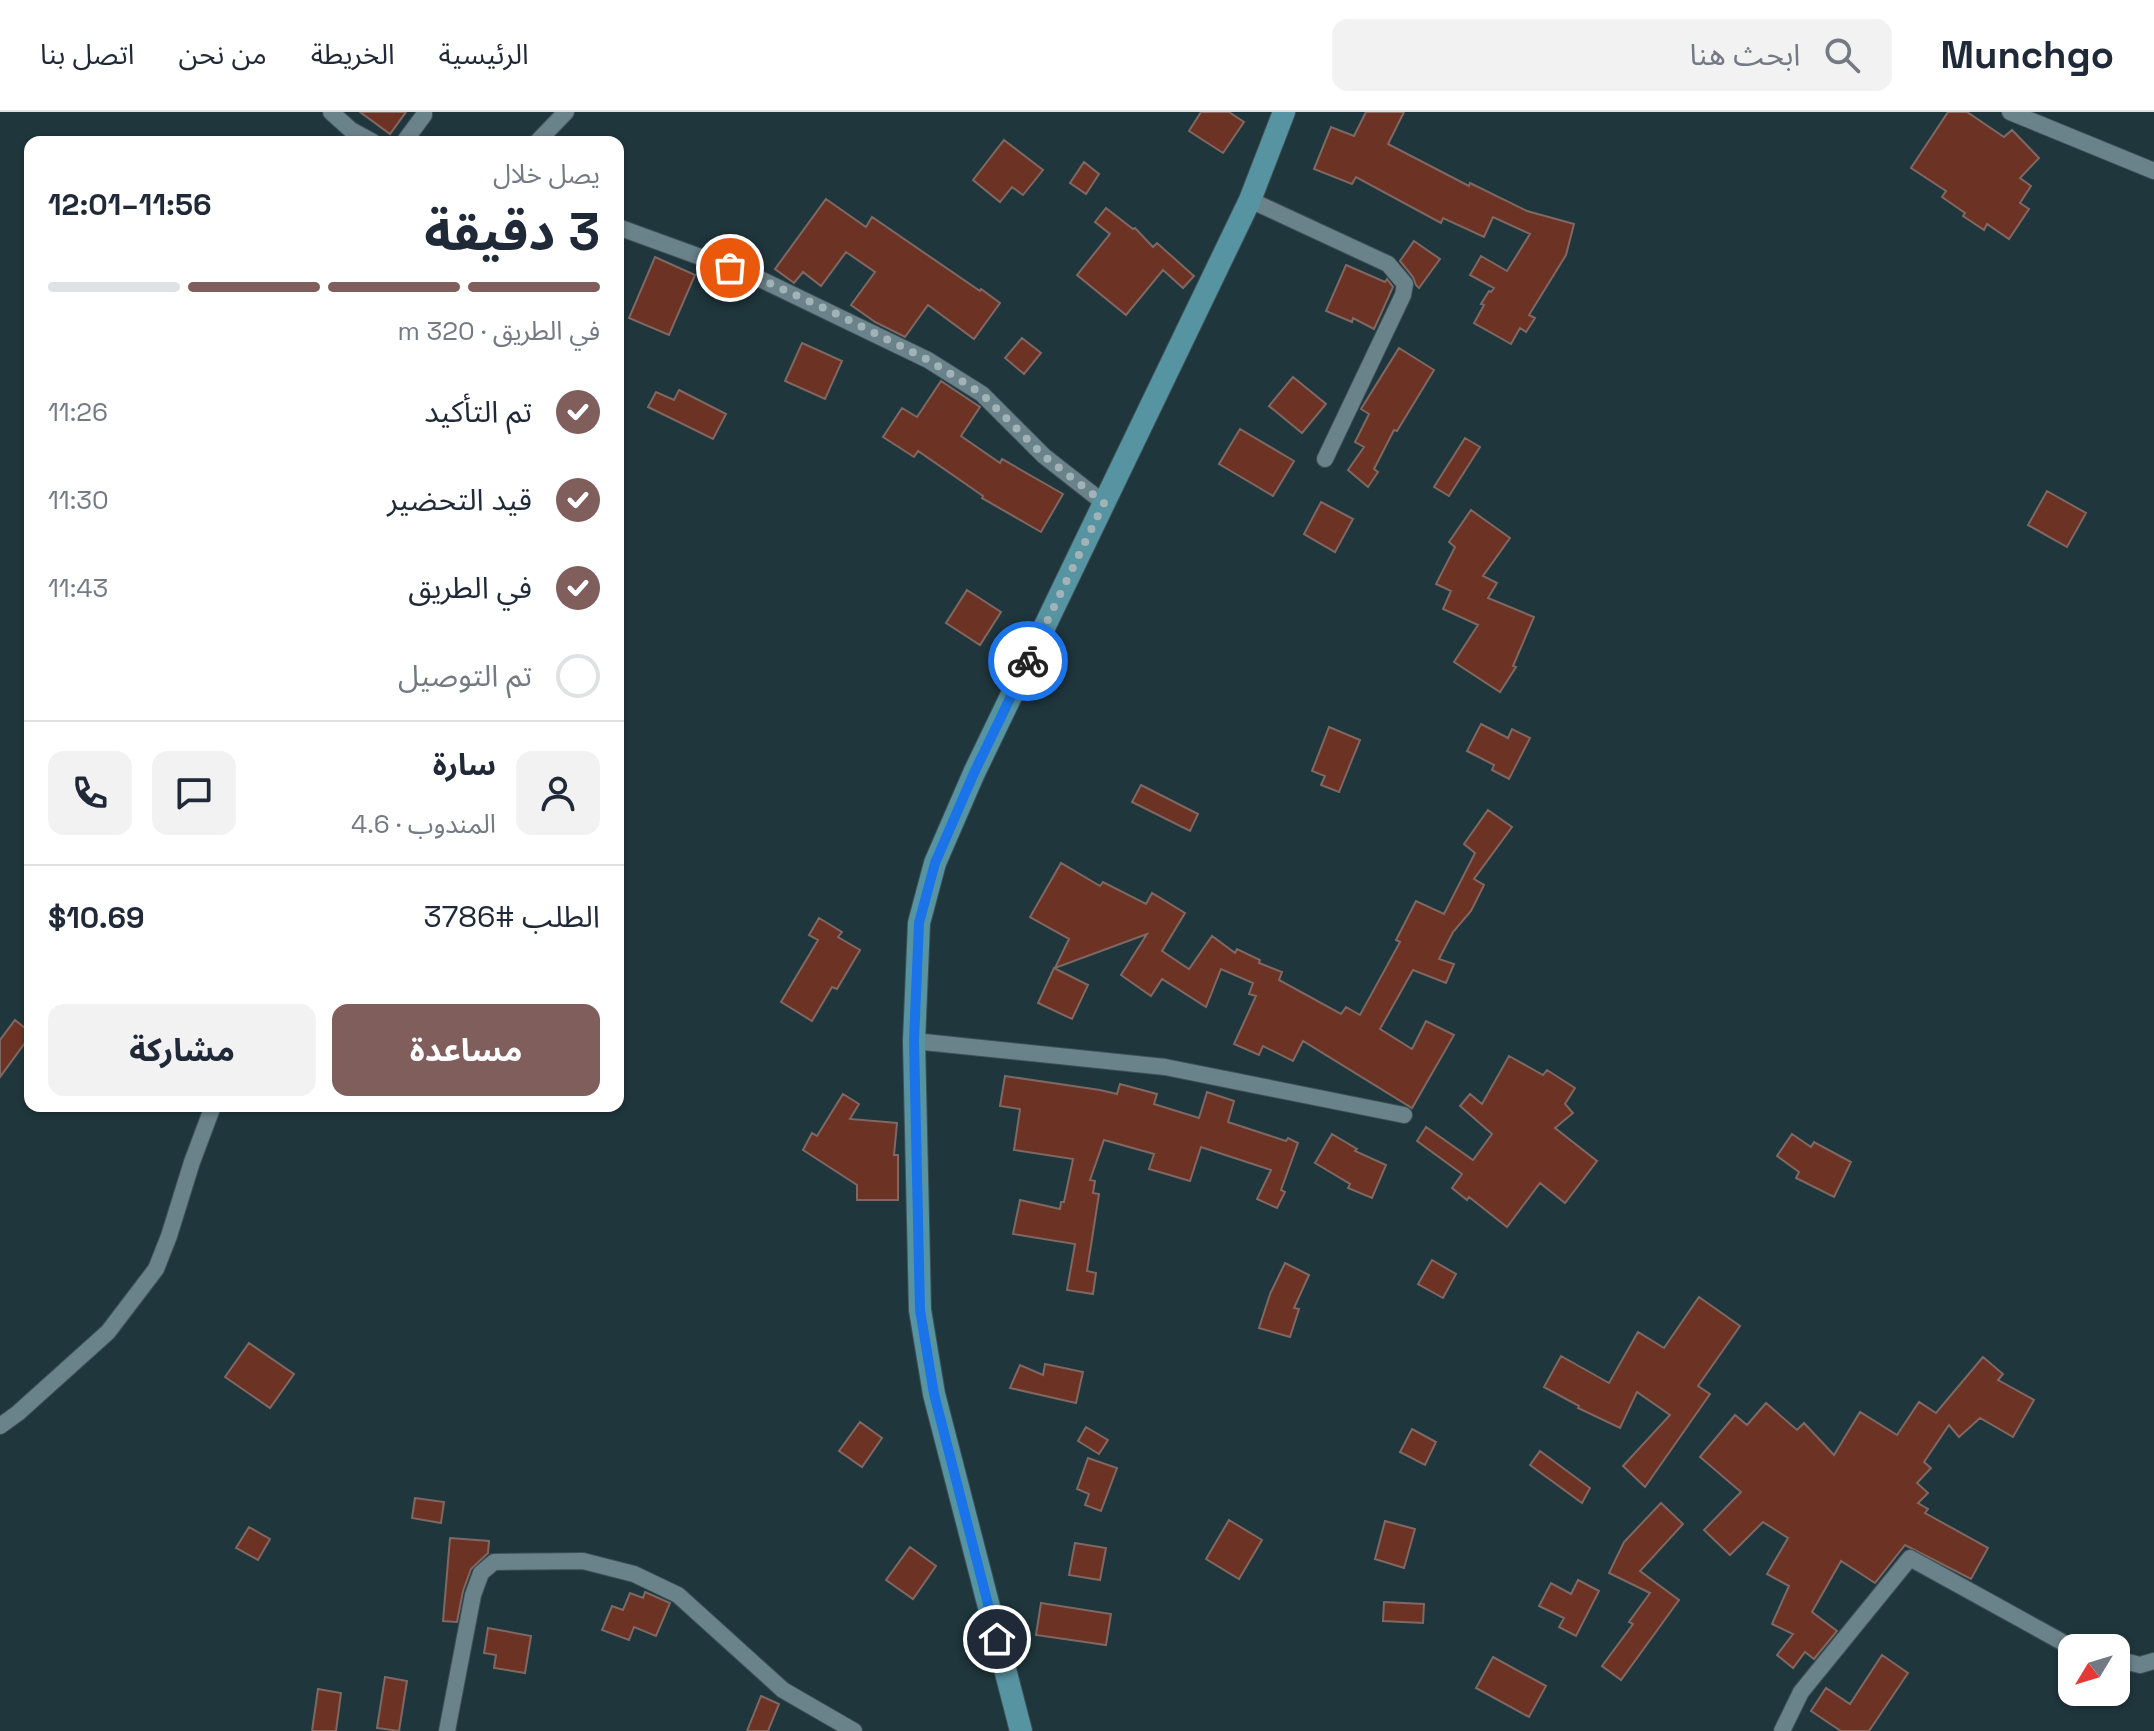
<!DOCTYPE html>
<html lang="ar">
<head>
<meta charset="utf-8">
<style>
  body { margin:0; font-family:"Space Grotesk","Noto Sans Arabic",sans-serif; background:#f2f2f3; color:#1f2937; direction:rtl; height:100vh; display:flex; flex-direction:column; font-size:30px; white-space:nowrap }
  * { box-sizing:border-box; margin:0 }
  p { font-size:26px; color:#747a83 }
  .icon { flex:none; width:44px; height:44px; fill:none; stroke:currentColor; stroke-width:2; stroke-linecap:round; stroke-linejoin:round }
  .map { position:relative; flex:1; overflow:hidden; direction:ltr }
  .panel { position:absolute; left:24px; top:24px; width:600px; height:976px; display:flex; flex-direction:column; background:#fff; border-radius:16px; box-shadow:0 2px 6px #0004; direction:rtl }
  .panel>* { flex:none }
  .needle { width:52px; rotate:232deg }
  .controls { position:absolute; left:2058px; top:1522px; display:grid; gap:16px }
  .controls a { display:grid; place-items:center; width:72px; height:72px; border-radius:16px; background:#fff; box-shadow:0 2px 6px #0004; font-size:40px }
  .pin { position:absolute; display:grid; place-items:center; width:68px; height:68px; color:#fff; margin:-34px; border:4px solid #fff; border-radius:50%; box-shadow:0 2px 8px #0007 }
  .courier { position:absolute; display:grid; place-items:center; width:80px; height:80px; margin:-40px; border:6px solid #1a73e8; border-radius:50%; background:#fff; color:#222; box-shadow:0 2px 10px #0007 }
  .summary em { font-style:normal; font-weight:700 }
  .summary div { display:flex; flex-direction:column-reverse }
  .summary { display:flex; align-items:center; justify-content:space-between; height:136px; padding:0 24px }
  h1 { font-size:52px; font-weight:700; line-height:60px }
  .bar { display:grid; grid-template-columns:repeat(4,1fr); gap:12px 8px; align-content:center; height:96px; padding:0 24px }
  .bar i { height:10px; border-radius:6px; background:#e0e1e3 }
  .bar .selected { background:#7f5e5c }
  .bar p { grid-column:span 4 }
  .line { display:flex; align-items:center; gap:20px; padding:0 24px; border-top:2px solid #e0e1e3 }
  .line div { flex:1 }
  .round { display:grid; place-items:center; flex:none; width:84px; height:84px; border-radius:16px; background:#f2f2f3 }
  ol { padding:0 24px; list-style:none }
  li { display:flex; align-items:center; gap:24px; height:88px }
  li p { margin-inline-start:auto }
  li .icon { padding:8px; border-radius:50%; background:#7f5e5c; color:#fff; stroke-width:4 }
  li:last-child { color:#747a83 }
  li i { width:44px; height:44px; border:4px solid #e0e1e3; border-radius:50% }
  .button { display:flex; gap:16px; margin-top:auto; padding:16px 24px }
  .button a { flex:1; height:92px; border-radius:16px; background:#7f5e5c; color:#fff; font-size:32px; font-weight:700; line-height:92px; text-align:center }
  .button a+a { background:#f2f2f3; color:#1f2937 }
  header { display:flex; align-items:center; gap:48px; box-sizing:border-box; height:112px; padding:0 40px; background:#fff; border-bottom:2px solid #e0e1e3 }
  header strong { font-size:38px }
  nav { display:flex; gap:44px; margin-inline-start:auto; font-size:28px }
  .search { width:560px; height:72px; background:#f2f2f3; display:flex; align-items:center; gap:20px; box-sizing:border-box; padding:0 28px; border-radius:16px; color:#747a83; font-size:30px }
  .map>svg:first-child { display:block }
</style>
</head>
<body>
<header>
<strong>Munchgo</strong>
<div class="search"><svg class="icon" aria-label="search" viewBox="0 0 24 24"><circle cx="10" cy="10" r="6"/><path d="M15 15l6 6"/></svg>ابحث هنا</div>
<nav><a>الرئيسية</a><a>الخريطة</a><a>من نحن</a><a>اتصل بنا</a></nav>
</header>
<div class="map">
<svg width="2154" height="1619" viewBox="0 0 2154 1619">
  <rect width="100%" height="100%" fill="#1f363c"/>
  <path fill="#6c3325" stroke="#7f6863" stroke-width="2" d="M 360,0 L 406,0 L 390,22 Z
    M 1201,0 L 1229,0 L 1244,10 L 1223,41 L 1189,19 Z
    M 1366,0 L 1404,0 L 1388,32 L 1469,74 L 1470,71 L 1527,99 L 1574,112 L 1566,143 L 1529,203 L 1535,206 L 1526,220 L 1520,216 L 1511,232 L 1474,211 L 1484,193 L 1481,192 L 1489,179 L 1491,180 L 1494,176 L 1470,163 L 1481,144 L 1507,159 L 1530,122 L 1493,105 L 1484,125 L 1443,106 L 1441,111 L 1356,65 L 1352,72 L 1314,57 L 1331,15 L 1354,24 Z
    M 1948,0 L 1967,0 L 2004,25 L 2012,18 L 2039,46 L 2020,66 L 2031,74 L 2020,91 L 2029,97 L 2009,127 L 1987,112 L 1984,118 L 1963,104 L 1965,101 L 1942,85 L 1946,79 L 1911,56 Z
    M 1004,28 L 1043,58 L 1023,83 L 1012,75 L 1000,90 L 973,68 Z
    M 1084,50 L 1099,62 L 1086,82 L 1070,71 Z
    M 826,87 L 866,115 L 872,105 L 980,179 L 981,177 L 1000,191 L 974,227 L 928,193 L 905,225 L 875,210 L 851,193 L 875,160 L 846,140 L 821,174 L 803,160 L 794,171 L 775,157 Z
    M 1106,96 L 1133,117 L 1135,116 L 1153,135 L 1157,131 L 1194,164 L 1183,176 L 1163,158 L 1126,203 L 1077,163 L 1110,122 L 1095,110 Z
    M 1414,129 L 1440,147 L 1419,176 L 1416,173 L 1413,165 L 1400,149 Z
    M 655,145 L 695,163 L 669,223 L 629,206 Z
    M 1346,153 L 1385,170 L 1387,167 L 1393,175 L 1374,217 L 1353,206 L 1352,210 L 1326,199 Z
    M 1022,226 L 1041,241 L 1024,262 L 1005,246 Z
    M 802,231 L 842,249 L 825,287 L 785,269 Z
    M 1399,236 L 1434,258 L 1397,319 L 1394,318 L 1374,357 L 1378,360 L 1368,375 L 1348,358 L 1364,335 L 1355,330 L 1369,302 L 1361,297 Z
    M 1293,265 L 1326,292 L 1302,321 L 1269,294 Z
    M 941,269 L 980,295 L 961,324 L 1000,351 L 1002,347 L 1063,382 L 1041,420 L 982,386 L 983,384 L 918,339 L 914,345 L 883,325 L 902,296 L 917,305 Z
    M 679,278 L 726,302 L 713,327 L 648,295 L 656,280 L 674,288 Z
    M 1240,317 L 1294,349 L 1273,384 L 1219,352 Z
    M 1465,326 L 1480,335 L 1449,384 L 1434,375 Z
    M 2047,379 L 2086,401 L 2067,435 L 2028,413 Z
    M 1321,390 L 1353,407 L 1335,440 L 1304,422 Z
    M 1471,398 L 1510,426 L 1483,464 L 1497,471 L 1488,486 L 1534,505 L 1513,554 L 1516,555 L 1500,580 L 1454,550 L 1478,513 L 1443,497 L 1451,479 L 1436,472 L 1455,435 L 1449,430 Z
    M 967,478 L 1001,500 L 980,533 L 946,511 Z
    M 1481,612 L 1508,626 L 1512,617 L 1530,626 L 1509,667 L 1492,658 L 1494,653 L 1467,639 Z
    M 1329,615 L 1360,628 L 1339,680 L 1321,673 L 1325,664 L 1312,659 Z
    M 1141,673 L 1198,702 L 1190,719 L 1132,690 Z
    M 1488,698 L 1512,715 L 1474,767 L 1484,773 L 1471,799 L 1453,820 L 1439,847 L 1454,852 L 1446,871 L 1413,858 L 1380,917 L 1412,937 L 1426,909 L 1454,923 L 1412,996 L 1303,929 L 1293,949 L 1263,934 L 1259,943 L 1234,932 L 1256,884 L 1249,882 L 1253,871 L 1221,857 L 1206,895 L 1162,867 L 1151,884 L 1121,863 L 1147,822 L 1055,856 L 1069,827 L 1030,805 L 1061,751 L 1100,774 L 1103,770 L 1146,792 L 1152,781 L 1185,801 L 1162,839 L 1189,857 L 1212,824 L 1235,841 L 1237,837 L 1260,848 L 1259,851 L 1282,860 L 1279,868 L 1341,902 L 1346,895 L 1360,903 L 1400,830 L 1396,828 L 1416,789 L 1444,802 L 1475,741 L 1464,732 Z
    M 819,806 L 842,820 L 838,825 L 860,838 L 837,877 L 832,875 L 812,909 L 781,890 L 818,828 L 809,823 Z
    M 1054,856 L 1088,873 L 1072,907 L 1038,891 Z
    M 15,908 L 30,920 L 30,924 L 0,965 L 0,928 Z
    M 1509,944 L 1543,963 L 1547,958 L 1575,976 L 1565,992 L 1573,1001 L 1555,1016 L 1597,1049 L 1565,1091 L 1540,1071 L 1507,1115 L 1469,1085 L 1467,1088 L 1452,1076 L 1462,1062 L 1417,1029 L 1426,1015 L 1473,1048 L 1492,1022 L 1460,994 L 1470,982 L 1482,992 Z
    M 1005,964 L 1100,978 L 1117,982 L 1120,972 L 1157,982 L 1154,992 L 1199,1006 L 1207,980 L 1234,989 L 1228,1010 L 1286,1029 L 1288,1026 L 1298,1031 L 1281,1078 L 1285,1080 L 1277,1096 L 1257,1087 L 1271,1058 L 1201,1035 L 1190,1069 L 1149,1057 L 1154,1042 L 1104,1028 L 1090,1068 L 1095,1069 L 1093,1081 L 1099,1082 L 1087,1159 L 1096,1161 L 1093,1182 L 1067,1178 L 1075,1132 L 1013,1122 L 1020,1088 L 1060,1097 L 1061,1090 L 1064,1090 L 1073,1047 L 1014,1038 L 1020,997 L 1000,994 Z
    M 843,982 L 859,992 L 850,1007 L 897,1011 L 894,1043 L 898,1043 L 898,1088 L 857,1088 L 857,1073 L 803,1038 L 812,1021 L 817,1024 Z
    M 1332,1022 L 1357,1037 L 1355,1039 L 1386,1053 L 1372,1086 L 1348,1076 L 1350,1072 L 1315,1051 Z
    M 1792,1022 L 1811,1035 L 1814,1030 L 1851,1050 L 1834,1085 L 1796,1066 L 1799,1060 L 1777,1044 Z
    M 1432,1148 L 1456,1162 L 1443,1186 L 1418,1172 Z
    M 1285,1151 L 1309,1163 L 1294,1196 L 1299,1197 L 1290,1225 L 1259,1216 L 1270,1182 Z
    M 1699,1185 L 1740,1214 L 1698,1274 L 1710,1282 L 1645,1375 L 1623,1354 L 1670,1303 L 1637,1280 L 1620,1316 L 1578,1296 L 1579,1294 L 1544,1275 L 1561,1244 L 1609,1271 L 1638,1220 L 1664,1236 Z
    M 249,1231 L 294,1262 L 270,1296 L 225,1265 Z
    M 1983,1245 L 2003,1262 L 1998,1268 L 2034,1288 L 2013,1325 L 1980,1306 L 1959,1325 L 1949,1313 L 1924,1350 L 1931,1356 L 1917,1371 L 1928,1381 L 1918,1391 L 1928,1397 L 1925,1401 L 1988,1436 L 1971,1467 L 1905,1433 L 1875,1471 L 1841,1449 L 1812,1500 L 1837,1519 L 1814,1547 L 1805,1540 L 1793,1556 L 1777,1543 L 1793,1522 L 1772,1512 L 1789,1474 L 1767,1462 L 1788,1426 L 1763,1410 L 1730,1443 L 1704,1418 L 1741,1380 L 1700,1345 L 1735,1303 L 1747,1313 L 1766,1291 L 1797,1318 L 1804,1311 L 1834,1343 L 1860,1300 L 1897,1323 L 1919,1290 L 1936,1301 Z
    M 1045,1252 L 1083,1260 L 1076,1291 L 1010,1276 L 1020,1253 L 1043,1263 Z
    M 860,1310 L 882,1326 L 862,1355 L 839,1339 Z
    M 1086,1315 L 1108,1328 L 1099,1342 L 1078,1329 Z
    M 1412,1317 L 1436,1330 L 1425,1353 L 1400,1340 Z
    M 1540,1339 L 1590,1376 L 1582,1391 L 1530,1353 Z
    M 1088,1346 L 1117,1356 L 1101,1399 L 1085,1393 L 1089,1382 L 1077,1377 Z
    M 415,1386 L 444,1390 L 441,1411 L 412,1406 Z
    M 1661,1391 L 1683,1412 L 1640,1459 L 1679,1488 L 1621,1568 L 1602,1554 L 1633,1512 L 1629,1510 L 1650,1481 L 1609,1461 L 1624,1430 Z
    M 1229,1408 L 1262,1428 L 1239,1467 L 1206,1447 Z
    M 1385,1409 L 1415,1417 L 1404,1456 L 1375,1447 Z
    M 249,1415 L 270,1427 L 258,1448 L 236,1436 Z
    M 450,1426 L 489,1429 L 488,1441 L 471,1457 L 463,1479 L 457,1510 L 443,1509 Z
    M 1075,1431 L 1106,1436 L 1100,1468 L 1069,1463 Z
    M 910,1435 L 936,1454 L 913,1487 L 886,1468 Z
    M 1578,1468 L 1599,1479 L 1576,1524 L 1559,1515 L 1564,1506 L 1539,1494 L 1551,1471 L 1571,1482 Z
    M 645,1480 L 670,1491 L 656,1524 L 634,1515 L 629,1528 L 602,1518 L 612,1494 L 623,1498 L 630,1481 L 643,1486 Z
    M 1384,1490 L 1424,1492 L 1423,1511 L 1383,1509 Z
    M 1041,1491 L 1111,1502 L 1106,1533 L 1036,1523 Z
    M 488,1516 L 531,1524 L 525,1561 L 494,1556 L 496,1543 L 484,1541 Z
    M 1882,1543 L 1908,1561 L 1869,1619 L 1841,1619 L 1811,1599 L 1826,1576 L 1850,1592 Z
    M 1493,1545 L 1546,1574 L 1529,1605 L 1476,1576 Z
    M 385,1565 L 407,1569 L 399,1619 L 377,1616 Z
    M 318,1577 L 341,1581 L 336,1619 L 312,1619 Z
    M 761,1584 L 779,1592 L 768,1619 L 747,1619 Z"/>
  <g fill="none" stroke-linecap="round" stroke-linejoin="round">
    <g stroke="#3d5157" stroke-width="18">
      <path id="minor" d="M 331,0 L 351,18 L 373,30
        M 2010,0 L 2154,59
        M 404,30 L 424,3 L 424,0
        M 537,30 L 566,0
        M 1250,88 L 1388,152 L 1405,172 L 1403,183 L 1325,347
        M 618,115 L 758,166 L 928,248 L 982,282 L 1044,344 L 1104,391
        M 914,929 L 1165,955 L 1404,1003
        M 0,1314 L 18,1301 L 108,1220 L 156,1157 L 169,1124 L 192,1050 L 213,994
        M 2116,1547 L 2140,1553 L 2154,1549
        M 447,1619 L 473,1483 L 481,1461 L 494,1450 L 583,1449 L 634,1462 L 678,1483 L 783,1578 L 854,1619
        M 1782,1619 L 1801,1580 L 1910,1446 L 2073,1536"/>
    </g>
    <g stroke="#3d5157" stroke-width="24">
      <path id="secondary" d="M 1021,1619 L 934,1282 L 920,1198 L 914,929 L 919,811 L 935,751 L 974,661 L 1250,88 L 1284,0"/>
    </g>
    <use href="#minor" stroke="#6a8289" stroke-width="16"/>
    <use href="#secondary" stroke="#5794a2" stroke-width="22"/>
  </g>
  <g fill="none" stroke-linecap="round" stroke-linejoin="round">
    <path stroke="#a2b3b8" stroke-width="8" stroke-dasharray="0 14.4" d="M 730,156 L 758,166 L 837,202 L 928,248 L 946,259 L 982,282 L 1044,344 L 1104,391 L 1028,549"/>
    <path stroke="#1a73e8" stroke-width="10" d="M 997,1527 L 934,1282 L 920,1198 L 914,929 L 919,811 L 935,751 L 974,661 L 1028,549"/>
  </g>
</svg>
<div class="controls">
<a><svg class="needle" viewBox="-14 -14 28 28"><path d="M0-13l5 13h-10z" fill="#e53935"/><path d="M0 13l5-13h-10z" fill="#747a83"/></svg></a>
</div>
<div class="pin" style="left:730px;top:156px;background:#ea580c"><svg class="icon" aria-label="bag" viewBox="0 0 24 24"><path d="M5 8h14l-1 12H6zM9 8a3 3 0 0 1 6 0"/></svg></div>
<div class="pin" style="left:997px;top:1527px;background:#1f2937"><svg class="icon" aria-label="home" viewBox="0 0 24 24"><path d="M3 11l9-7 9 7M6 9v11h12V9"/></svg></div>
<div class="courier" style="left:1028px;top:549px"><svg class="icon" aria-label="bike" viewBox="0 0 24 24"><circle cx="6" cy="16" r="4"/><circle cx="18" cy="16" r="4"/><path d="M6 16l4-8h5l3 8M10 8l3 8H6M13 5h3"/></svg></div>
<section class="panel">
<div class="summary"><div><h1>3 دقيقة</h1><p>يصل خلال</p></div><em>11:56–12:01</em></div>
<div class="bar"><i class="selected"></i><i class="selected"></i><i class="selected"></i><i></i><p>في الطريق · 320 m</p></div>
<ol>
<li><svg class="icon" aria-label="check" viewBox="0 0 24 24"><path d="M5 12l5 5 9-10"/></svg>تم التأكيد<p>11:26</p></li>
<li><svg class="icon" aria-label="check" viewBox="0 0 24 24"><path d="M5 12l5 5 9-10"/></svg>قيد التحضير<p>11:30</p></li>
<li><svg class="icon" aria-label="check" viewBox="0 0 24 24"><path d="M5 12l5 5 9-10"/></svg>في الطريق<p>11:43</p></li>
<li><i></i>تم التوصيل</li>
</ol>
<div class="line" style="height:144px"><a class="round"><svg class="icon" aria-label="person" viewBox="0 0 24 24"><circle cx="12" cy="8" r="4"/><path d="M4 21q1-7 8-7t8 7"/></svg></a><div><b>سارة</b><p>المندوب · 4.6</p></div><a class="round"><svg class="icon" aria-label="chat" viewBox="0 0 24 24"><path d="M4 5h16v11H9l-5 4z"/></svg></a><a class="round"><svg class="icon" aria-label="phone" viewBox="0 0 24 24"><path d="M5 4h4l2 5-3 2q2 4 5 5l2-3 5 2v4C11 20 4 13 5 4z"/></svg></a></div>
<div class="line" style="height:104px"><div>الطلب #3786</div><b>$10.69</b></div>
<div class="button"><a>مساعدة</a><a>مشاركة</a></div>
</section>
</div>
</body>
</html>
